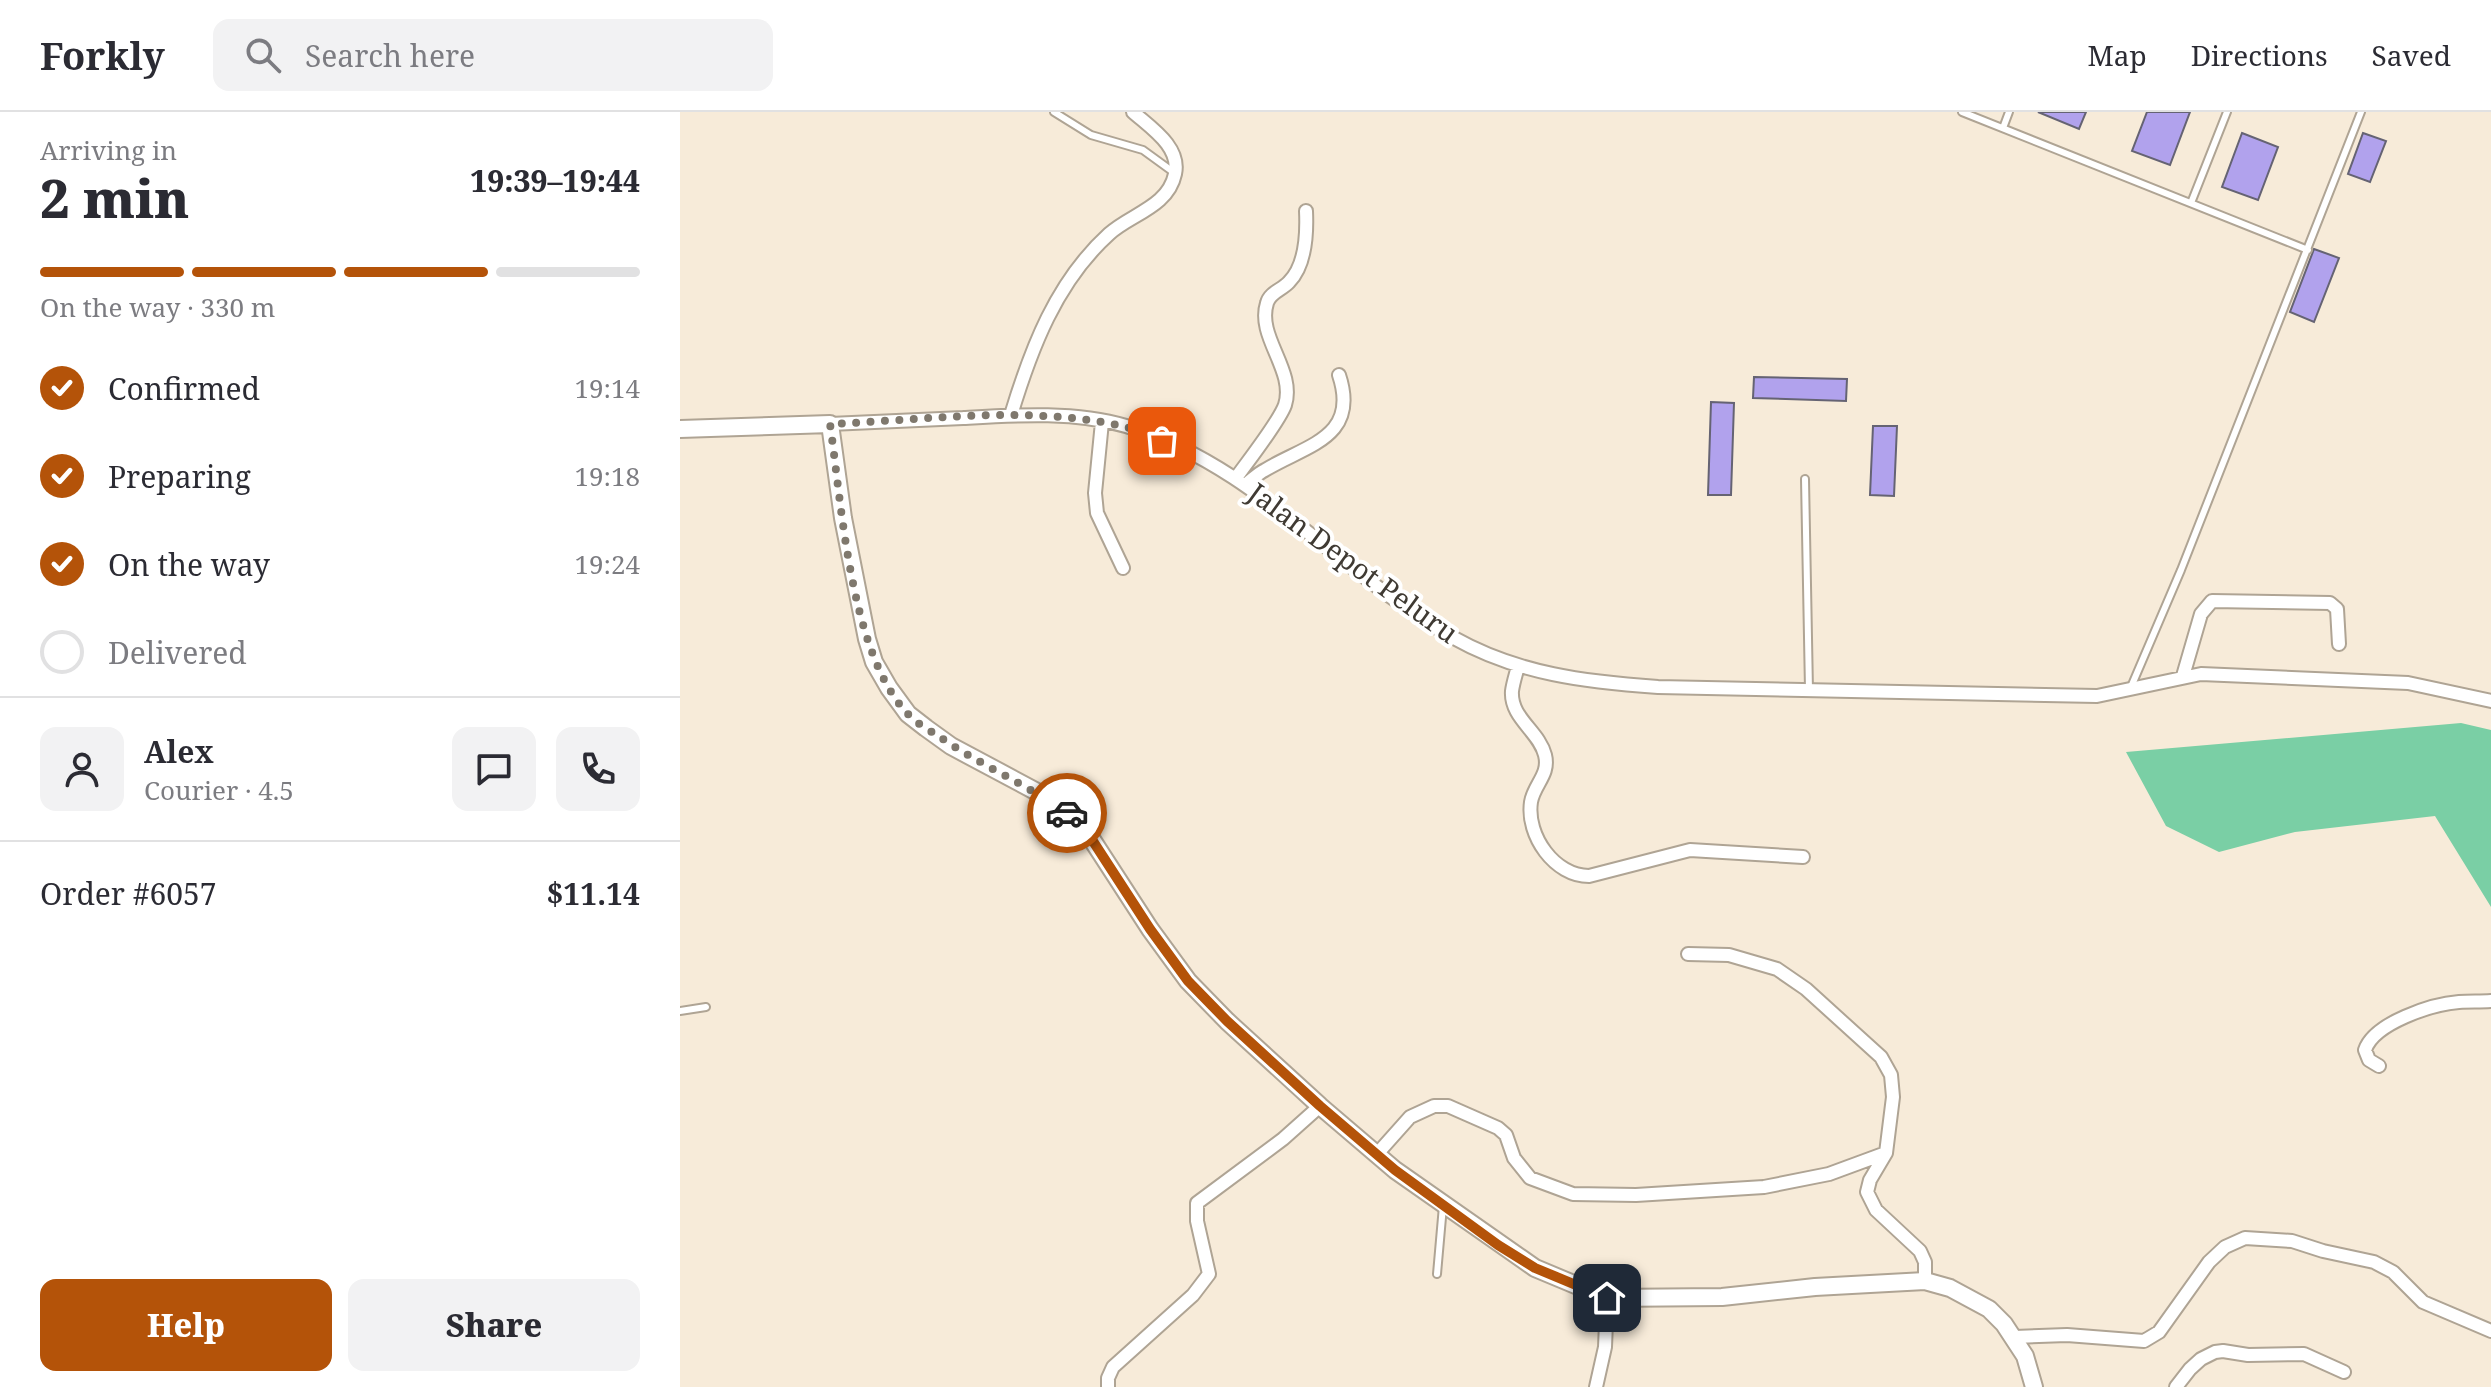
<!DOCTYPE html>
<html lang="en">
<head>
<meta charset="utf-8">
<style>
  body { margin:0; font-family:"Noto Serif",serif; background:#f2f2f3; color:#2b2b33; height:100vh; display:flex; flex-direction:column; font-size:30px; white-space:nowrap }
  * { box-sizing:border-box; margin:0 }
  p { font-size:26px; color:#7c7c81 }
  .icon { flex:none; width:44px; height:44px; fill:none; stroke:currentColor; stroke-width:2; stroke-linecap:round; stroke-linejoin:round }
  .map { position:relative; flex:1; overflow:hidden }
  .side { display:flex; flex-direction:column; background:#fff; width:680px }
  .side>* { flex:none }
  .pin { position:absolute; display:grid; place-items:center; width:68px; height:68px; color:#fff; margin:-34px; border-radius:16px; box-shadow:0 4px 12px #0006 }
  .courier { position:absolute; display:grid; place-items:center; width:80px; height:80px; margin:-40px; border:6px solid #b45309; border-radius:50%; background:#fff; color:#222; box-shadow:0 2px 10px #0007 }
  .head em { font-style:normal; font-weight:800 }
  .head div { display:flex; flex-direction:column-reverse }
  .head { display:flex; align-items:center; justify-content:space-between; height:136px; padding:0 40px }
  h1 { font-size:52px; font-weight:800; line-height:60px }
  .bar { display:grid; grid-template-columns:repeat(4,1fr); gap:12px 8px; align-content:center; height:96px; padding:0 40px }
  .bar i { height:10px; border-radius:6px; background:#e1e1e2 }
  .bar .on { background:#b45309 }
  .bar p { grid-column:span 4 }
  .line { display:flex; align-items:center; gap:20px; padding:0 40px; border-top:2px solid #e1e1e2 }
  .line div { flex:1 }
  .round { display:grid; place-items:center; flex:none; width:84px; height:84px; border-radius:16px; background:#f2f2f3 }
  ol { padding:0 40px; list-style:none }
  li { display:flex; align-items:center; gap:24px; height:88px }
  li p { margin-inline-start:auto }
  li .icon { padding:8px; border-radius:50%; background:#b45309; color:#fff; stroke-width:4 }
  li:last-child { color:#7c7c81 }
  li i { width:44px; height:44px; border:4px solid #e1e1e2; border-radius:50% }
  .button { display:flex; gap:16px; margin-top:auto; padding:16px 40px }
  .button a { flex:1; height:92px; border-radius:16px; background:#b45309; color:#fff; font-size:32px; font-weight:800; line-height:92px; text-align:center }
  .button a+a { background:#f2f2f3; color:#2b2b33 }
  header { display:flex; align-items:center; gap:48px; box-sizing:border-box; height:112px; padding:0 40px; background:#fff; border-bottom:2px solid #e1e1e2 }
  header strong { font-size:38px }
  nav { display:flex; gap:44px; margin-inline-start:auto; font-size:28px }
  .search { width:560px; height:72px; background:#f2f2f3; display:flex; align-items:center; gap:20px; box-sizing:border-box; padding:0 28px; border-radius:16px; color:#7c7c81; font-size:30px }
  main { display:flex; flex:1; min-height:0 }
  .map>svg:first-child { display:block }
</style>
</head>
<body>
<header>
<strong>Forkly</strong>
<div class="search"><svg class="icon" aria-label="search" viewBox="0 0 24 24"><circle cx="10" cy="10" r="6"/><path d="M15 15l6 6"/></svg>Search here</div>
<nav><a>Map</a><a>Directions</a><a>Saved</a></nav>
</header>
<main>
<section class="side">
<div class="head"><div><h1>2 min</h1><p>Arriving in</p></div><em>19:39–19:44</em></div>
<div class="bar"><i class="on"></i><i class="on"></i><i class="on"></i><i></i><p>On the way · 330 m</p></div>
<ol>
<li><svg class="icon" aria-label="check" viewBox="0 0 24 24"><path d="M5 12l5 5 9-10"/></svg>Confirmed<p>19:14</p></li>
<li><svg class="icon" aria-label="check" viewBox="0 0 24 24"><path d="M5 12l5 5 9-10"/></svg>Preparing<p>19:18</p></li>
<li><svg class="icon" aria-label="check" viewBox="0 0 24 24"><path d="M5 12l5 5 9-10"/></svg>On the way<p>19:24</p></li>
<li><i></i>Delivered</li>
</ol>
<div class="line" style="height:144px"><a class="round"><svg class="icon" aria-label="person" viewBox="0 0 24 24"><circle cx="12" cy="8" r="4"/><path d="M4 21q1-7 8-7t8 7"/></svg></a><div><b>Alex</b><p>Courier · 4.5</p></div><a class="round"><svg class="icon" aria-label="chat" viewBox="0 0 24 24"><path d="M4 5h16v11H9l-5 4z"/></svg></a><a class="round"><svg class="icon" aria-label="phone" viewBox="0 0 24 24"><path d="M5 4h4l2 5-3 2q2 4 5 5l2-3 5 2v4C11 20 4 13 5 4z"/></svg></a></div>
<div class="line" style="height:104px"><div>Order #6057</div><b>$11.14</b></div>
<div class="button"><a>Help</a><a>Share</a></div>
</section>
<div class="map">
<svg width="1811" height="1275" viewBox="0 0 1811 1275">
  <rect width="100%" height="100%" fill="#f7ebd9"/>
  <path fill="#7acfa5" d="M 1781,611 L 1811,618 L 1811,795 L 1755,704 L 1615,720 L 1539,740 L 1486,714 L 1446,640 Z"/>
  <path fill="#b1a2ed" stroke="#656373" stroke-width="2" d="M 1358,0 L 1406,0 L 1399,17 Z
    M 1467,0 L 1510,0 L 1490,53 L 1452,39 Z
    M 1562,21 L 1598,35 L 1578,88 L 1542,75 Z
    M 1683,21 L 1706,29 L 1690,70 L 1668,62 Z
    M 1634,137 L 1659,146 L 1634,210 L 1610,200 Z
    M 1074,265 L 1167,267 L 1166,289 L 1073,286 Z
    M 1031,290 L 1054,291 L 1051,383 L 1028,383 Z
    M 1193,314 L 1217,314 L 1214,384 L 1190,383 Z"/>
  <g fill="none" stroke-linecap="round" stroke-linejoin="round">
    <g stroke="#afa494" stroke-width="10">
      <path id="service" d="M 374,0 L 411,23 L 463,38 L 496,62
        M 1282,0 L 1628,138
        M 1323,16 L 1329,0
        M 1511,91 L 1547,0
        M 1125,367 L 1129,578
        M 1451,575 L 1501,458 L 1681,0
        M 0,899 L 26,895
        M 757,1162 L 763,1094"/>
    </g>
    <g stroke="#afa494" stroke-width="16">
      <path id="minor" d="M 331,303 C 351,237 376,170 429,122 C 451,102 488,95 495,62 C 501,35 471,16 453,0
        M 422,310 L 415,381 L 417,401 L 443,456
        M 150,312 C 195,310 239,308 283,306 C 336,303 394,299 446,314 C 574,352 661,463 774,526 C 838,562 906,570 978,575 L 1417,584 L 1521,562 L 1728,571 L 1811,589
        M 556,366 C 568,349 599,310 605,293 C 616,258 576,225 587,191 C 590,180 602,178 609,170 C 626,153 627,121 626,99
        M 565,373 C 572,368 577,362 585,358 C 626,333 680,326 659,263
        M 838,554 C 836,562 833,571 832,579 C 830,606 859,619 865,643 C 870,663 854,672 851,690 C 846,724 875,764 909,764 L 1010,738 L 1123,745
        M 1503,564 L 1521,502 L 1532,489 L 1650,491 L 1657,497 L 1659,532
        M 1008,842 L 1049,843 L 1097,857 L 1126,877 L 1201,945 L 1211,963 L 1213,985 L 1206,1041 L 1190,1068 L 1187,1080 L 1196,1098 L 1240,1139 L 1245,1150 L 1245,1169
        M 1699,954 L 1689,948 L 1685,938 C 1694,911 1752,892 1779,890 C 1790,889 1800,890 1811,889
        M 697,1042 L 730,1005 L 754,994 L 768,994 L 818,1016 L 826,1023 L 834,1046 L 850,1066 L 893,1082 L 956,1083 L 1084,1075 L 1149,1062 L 1206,1041
        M 1335,1225 L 1387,1223 L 1464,1229 L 1479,1220 L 1529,1150 L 1545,1135 L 1565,1126 L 1612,1129 L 1643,1139 L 1694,1150 L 1713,1160 L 1743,1190 L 1811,1219
        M 428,1275 L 428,1266 L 433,1255 L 513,1183 L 529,1162 L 517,1109 L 517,1091 L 603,1027 L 640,994
        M 916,1275 L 925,1235 L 927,1186
        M 1496,1275 L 1510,1257 L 1521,1247 L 1535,1240 L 1543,1239 L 1568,1243 L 1624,1242 L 1664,1260"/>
    </g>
    <g stroke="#afa494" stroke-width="20">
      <path id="tertiary" d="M 0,317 L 150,312 L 163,406 L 187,527 L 194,550 L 209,576 L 228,602 L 246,616 L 271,634 L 359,681 L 391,704 L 407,720 L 470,817 L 508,869 L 547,909 L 640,994 L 715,1058 L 855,1156 L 927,1186 L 1042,1185 L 1135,1175 L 1245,1169 L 1270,1176 L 1309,1197 L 1324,1212 L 1345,1244 L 1354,1275"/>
    </g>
    <use href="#service" stroke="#fff" stroke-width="6"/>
    <use href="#minor" stroke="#fff" stroke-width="12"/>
    <use href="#tertiary" stroke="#fff" stroke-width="16"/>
  </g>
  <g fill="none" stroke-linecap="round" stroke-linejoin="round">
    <path stroke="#7f786d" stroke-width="8" stroke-dasharray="0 14.4" d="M 387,701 C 346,672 298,652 257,623 C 247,617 235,610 227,601 C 170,540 162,394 150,312 C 246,308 347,293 442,314 C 456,317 469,324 482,329"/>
    <path stroke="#b45309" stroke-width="10" d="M 387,701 L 407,720 L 470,817 L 508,869 L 547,909 L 640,994 L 715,1058 L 818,1133 L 855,1156 L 927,1186"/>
  </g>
  <g text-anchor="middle" stroke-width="8" stroke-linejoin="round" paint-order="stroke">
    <g font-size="28" fill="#3f3a33" stroke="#fff">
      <text transform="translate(673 451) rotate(36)" y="10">Jalan Depot Peluru</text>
    </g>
  </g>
</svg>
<div class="pin" style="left:482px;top:329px;background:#ea580c"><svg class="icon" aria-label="bag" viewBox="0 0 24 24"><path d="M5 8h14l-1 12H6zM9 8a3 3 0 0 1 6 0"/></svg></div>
<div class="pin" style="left:927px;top:1186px;background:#1f2937"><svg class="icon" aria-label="home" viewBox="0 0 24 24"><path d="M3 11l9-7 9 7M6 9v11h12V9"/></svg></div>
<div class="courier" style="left:387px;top:701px"><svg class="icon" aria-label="car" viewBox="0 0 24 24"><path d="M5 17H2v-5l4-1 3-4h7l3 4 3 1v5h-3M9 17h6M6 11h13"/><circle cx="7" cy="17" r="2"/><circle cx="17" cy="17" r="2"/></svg></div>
</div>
</main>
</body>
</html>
